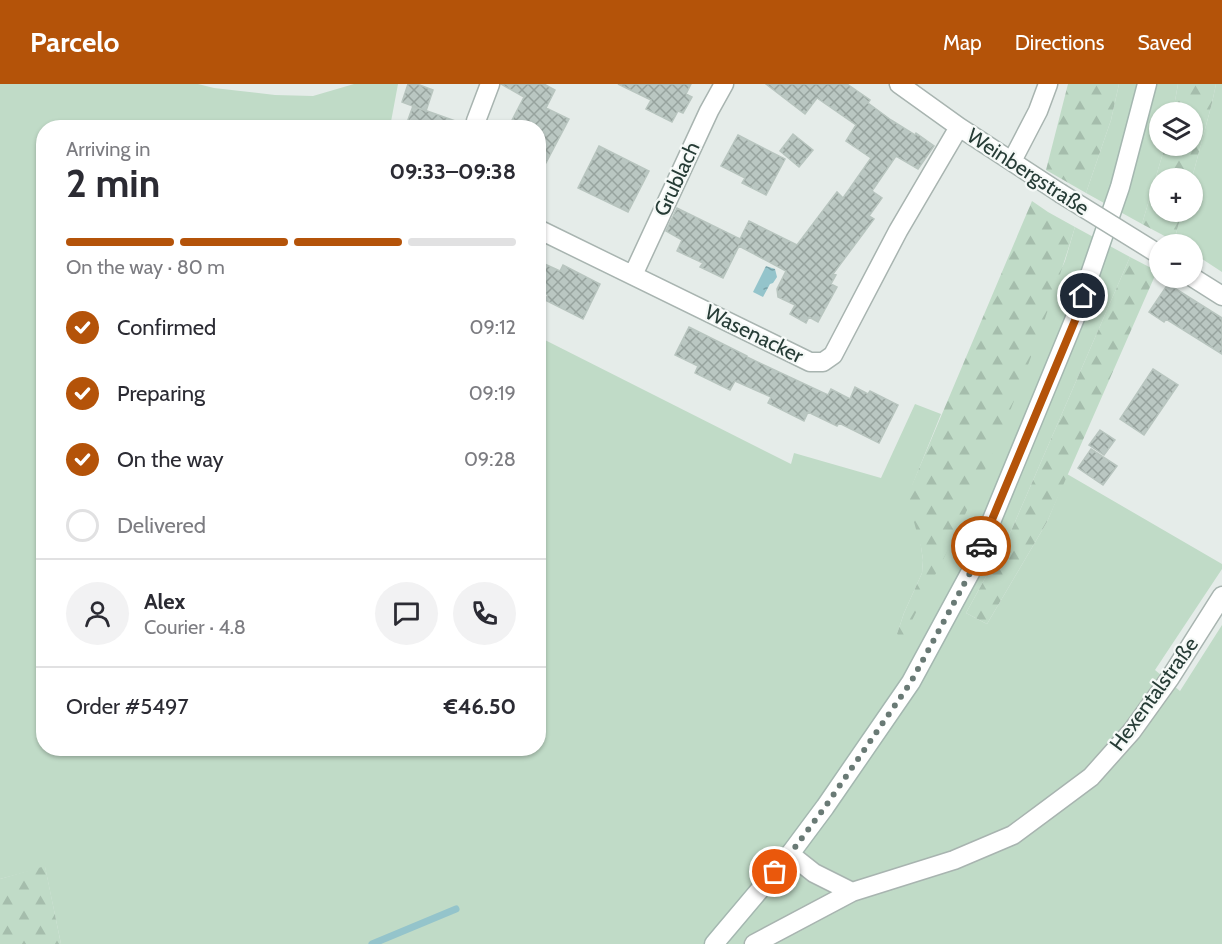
<!DOCTYPE html>
<html lang="en">
<head>
<meta charset="utf-8">
<style>
  body { margin:0; font-family:Cabin,sans-serif; background:#f2f2f3; color:#2b2b33; height:100vh; display:flex; flex-direction:column; font-size:22px; white-space:nowrap }
  * { box-sizing:border-box; margin:0 }
  p { font-size:20px; color:#7c7c81 }
  .icon { flex:none; width:33px; height:33px; fill:none; stroke:currentColor; stroke-width:2; stroke-linecap:round; stroke-linejoin:round }
  .map { position:relative; flex:1; overflow:hidden }
  .details { position:absolute; left:36px; top:36px; width:510px; height:636px; display:flex; flex-direction:column; background:#fff; border-radius:24px; box-shadow:0 2px 4px #0004 }
  .details>* { flex:none }
  .fabs { position:absolute; left:1149px; top:18px; display:grid; gap:12px }
  .fabs a { display:grid; place-items:center; width:54px; height:54px; border-radius:50%; background:#fff; box-shadow:0 2px 4px #0004; font-size:30px }
  .pin { position:absolute; display:grid; place-items:center; width:51px; height:51px; color:#fff; margin:-26px; border:3px solid #fff; border-radius:50%; box-shadow:0 2px 6px #0007 }
  .courier { position:absolute; display:grid; place-items:center; width:60px; height:60px; margin:-30px; border:4px solid #b45309; border-radius:50%; background:#fff; color:#222; box-shadow:0 2px 8px #0007 }
  .summary em { font-style:normal; font-weight:800 }
  .summary div { display:flex; flex-direction:column-reverse }
  .summary { display:flex; align-items:center; justify-content:space-between; height:102px; padding:0 30px }
  h1 { font-size:39px; font-weight:800; line-height:45px }
  .bar { display:grid; grid-template-columns:repeat(4,1fr); gap:9px 6px; align-content:center; height:72px; padding:0 30px }
  .bar i { height:8px; border-radius:4px; background:#e1e1e2 }
  .bar .current { background:#b45309 }
  .bar p { grid-column:span 4 }
  .line { display:flex; align-items:center; gap:15px; padding:0 30px; border-top:2px solid #e1e1e2 }
  .line div { flex:1 }
  .round { display:grid; place-items:center; flex:none; width:63px; height:63px; border-radius:32px; background:#f2f2f3 }
  ol { padding:0 30px; list-style:none }
  li { display:flex; align-items:center; gap:18px; height:66px }
  li p { margin-inline-start:auto }
  li .icon { padding:6px; border-radius:50%; background:#b45309; color:#fff; stroke-width:4 }
  li:last-child { color:#7c7c81 }
  li i { width:33px; height:33px; border:3px solid #e1e1e2; border-radius:50% }
  header { display:flex; align-items:center; gap:36px; box-sizing:border-box; height:84px; padding:0 30px; background:#b45309; color:#fff }
  header strong { font-size:28px }
  nav { display:flex; gap:33px; margin-inline-start:auto; font-size:21px }
  .map>svg:first-child { display:block }
</style>
</head>
<body>
<header>
<strong>Parcelo</strong>
<nav><a>Map</a><a>Directions</a><a>Saved</a></nav>
</header>
<div class="map">
<svg width="1222" height="860" viewBox="0 0 1222 860">
  <defs>
    <pattern id="forest-firs" width="22" height="20" patternUnits="userSpaceOnUse" patternTransform="scale(1.5)"><rect width="22" height="20" fill="#c0dbc7"/><path d="M5 1l3.5 6h-7zM16 11l3.5 6h-7z" fill="#a5bdac"/></pattern>
    <pattern id="water-ripples" width="26" height="14" patternUnits="userSpaceOnUse" patternTransform="scale(1.5)"><rect width="26" height="14" fill="#94c4cb"/><path d="M2 4q2-2 4 0t4 0M15 11q2-2 4 0t4 0" fill="none" stroke="#79a0a6"/></pattern>
    <pattern id="building-cross-hatch" width="8" height="8" patternUnits="userSpaceOnUse" patternTransform="scale(1.5)"><rect width="8" height="8" fill="#bac7c2"/><path d="M0 0l8 8M0 8l8-8" fill="none" stroke="#97a39e"/></pattern>
  </defs>
  <rect width="100%" height="100%" fill="#e5ece9"/>
  <path fill="#c0dbc7" d="M 0,0 L 198,0 L 214,4 L 275,11 L 313,12 L 354,0 L 398,0 L 390,43 L 44,44 L 44,664 L 538,664 L 539,253 L 791,380 L 794,369 L 881,394 L 915,320 L 941,330 L 912,402 L 923,476 L 922,489 L 904,529 L 897,550 L 1065,177 L 1075,143 L 1130,173 L 1011,447 L 966,529 L 987,540 L 1047,438 L 1067,390 L 1222,480 L 1222,485 L 1155,586 L 1180,607 L 1222,541 L 1222,860 L 61,860 L 45,783 L 0,795 Z
    M 1119,0 L 1178,0 L 1173,28 L 1160,28 L 1160,62 L 1165,62 L 1142,140 L 1086,109 L 1111,36 Z
    M 1216,0 L 1222,0 L 1222,188 L 1193,169 L 1192,160 L 1179,160 L 1174,157 L 1182,128 L 1192,128 L 1192,94 L 1212,19 Z"/>
  <path fill="url(#forest-firs)" d="M 1068,0 L 1119,0 L 1111,36 L 1086,109 L 1046,86 Z
    M 1178,0 L 1216,0 L 1212,19 L 1192,94 L 1160,94 L 1160,128 L 1182,128 L 1174,157 L 1142,140 L 1165,62 L 1192,62 L 1192,28 L 1173,28 Z
    M 1032,117 L 1048,128 L 1075,143 C 1046,239 1010,333 968,424 C 948,468 924,511 903,555 L 897,550 L 904,529 L 922,489 L 923,476 L 921,463 L 909,420 L 912,401 Z
    M 1130,173 L 1157,187 L 1047,438 L 987,540 L 966,529 L 1011,447 Z
    M 45,782 L 61,860 L 0,860 L 0,795 Z"/>
  <path fill="url(#water-ripples)" d="M 766,182 L 775,185 L 777,193 L 773,199 L 770,200 L 763,213 L 753,208 Z"/>
  <g fill="none" stroke-linecap="round" stroke-linejoin="round">
    <path stroke="#94c4cb" stroke-width="7" d="M 372,860 L 456,825"/>
  </g>
  <path fill="url(#building-cross-hatch)" stroke="#b8c5bf" stroke-width="1.5" d="M 408,0 L 417,0 L 433,6 L 426,27 L 402,18 Z
    M 501,0 L 544,0 L 555,6 L 546,24 L 569,35 L 538,94 L 538,44 L 508,44 L 524,13 Z
    M 618,0 L 691,0 L 686,10 L 692,13 L 683,29 L 678,27 L 672,38 L 646,25 L 651,16 Z
    M 766,0 L 847,0 L 870,16 L 868,19 L 891,36 L 915,51 L 916,49 L 934,62 L 918,85 L 896,72 L 872,107 L 882,114 L 869,132 L 874,135 L 833,190 L 836,191 L 831,200 L 837,203 L 818,238 L 809,233 L 806,239 L 790,230 L 795,221 L 778,213 L 777,205 L 786,187 L 739,162 L 723,194 L 700,183 L 703,179 L 677,167 L 682,156 L 666,147 L 677,124 L 740,155 L 749,137 L 797,161 L 837,108 L 843,114 L 871,74 L 846,57 L 856,41 L 817,14 L 805,30 Z
    M 413,22 L 464,40 L 464,44 L 405,44 Z
    M 793,50 L 813,66 L 799,83 L 780,67 Z
    M 738,51 L 785,75 L 766,111 L 742,99 L 745,94 L 721,82 Z
    M 599,62 L 649,87 L 628,128 L 578,104 Z
    M 538,177 L 560,187 L 563,181 L 600,200 L 583,235 L 545,216 L 548,211 L 538,206 Z
    M 1168,200 L 1222,234 L 1222,270 L 1166,235 L 1164,238 L 1149,228 Z
    M 689,243 L 747,272 L 747,273 L 828,311 L 831,305 L 850,315 L 855,303 L 868,310 L 870,307 L 898,321 L 879,359 L 839,339 L 837,342 L 808,328 L 804,337 L 768,319 L 771,313 L 735,297 L 730,306 L 695,289 L 698,282 L 675,271 Z
    M 1153,285 L 1178,301 L 1144,351 L 1120,335 Z
    M 1100,346 L 1115,356 L 1104,371 L 1089,361 Z
    M 1091,365 L 1117,382 L 1103,401 L 1078,384 Z"/>
  <g fill="none" stroke-linecap="round" stroke-linejoin="round">
    <g stroke="#a8b4b0" stroke-width="21">
      <path id="minor" d="M 899,0 L 959,43 L 1060,109
        M 475,44 L 476,37 L 490,0
        M 1012,77 L 1038,27 L 1048,0
        M 538,145 L 810,278 L 823,278 L 833,271 L 898,147 L 959,43
        M 633,191 L 709,27 L 724,0
        M 1192,193 L 1222,212
        M 790,770 L 814,789 L 852,808
        M 754,860 L 852,808 L 954,776 L 1013,751 L 1040,731 L 1091,693 L 1132,647 L 1170,594 L 1222,512"/>
    </g>
    <g stroke="#a4b7b0" stroke-width="21">
      <path id="secondary" d="M 714,860 L 790,770 L 825,723 L 911,598 L 970,489 L 1075,234 L 1120,103 L 1147,0"/>
    </g>
    <use href="#minor" stroke="#fff" stroke-width="18"/>
    <use href="#secondary" stroke="#fff" stroke-width="18"/>
    <g stroke="#a8b4b0" stroke-width="21" stroke-linecap="butt">
      <path id="minor-bridge" d="M 1060,109 L 1160,171"/>
    </g>
    <use href="#minor-bridge" stroke="#fff" stroke-width="18"/>
  </g>
  <g fill="none" stroke-linecap="round" stroke-linejoin="round">
    <path stroke="#697a75" stroke-width="6" stroke-dasharray="0 10.8" d="M 775,788 L 790,770 L 825,723 L 911,598 L 970,489 L 981,462"/>
    <path stroke="#b45309" stroke-width="8" d="M 981,462 L 1076,234 L 1083,212"/>
  </g>
  <g text-anchor="middle" stroke-width="4.5" stroke-linejoin="round" paint-order="stroke">
    <g font-size="21" fill="#263c36" stroke="#f5f9f7">
      <text transform="translate(1028 88) rotate(33)" y="7">Weinbergstraße</text>
      <text transform="translate(677 95) rotate(-65)" y="7">Grublach</text>
      <text transform="translate(754 250) rotate(26)" y="7">Wasenacker</text>
      <text transform="translate(1154 610) rotate(-54)" y="7">Hexentalstraße</text>
    </g>
  </g>
</svg>
<div class="fabs">
<a><svg class="icon" aria-label="layers" viewBox="0 0 24 24"><path d="M12 4l9 5-9 5-9-5zM3 14l9 5 9-5"/></svg></a>
<a>+</a>
<a>−</a>
</div>
<div class="pin" style="left:775px;top:788px;background:#ea580c"><svg class="icon" aria-label="bag" viewBox="0 0 24 24"><path d="M5 8h14l-1 12H6zM9 8a3 3 0 0 1 6 0"/></svg></div>
<div class="pin" style="left:1083px;top:212px;background:#1f2937"><svg class="icon" aria-label="home" viewBox="0 0 24 24"><path d="M3 11l9-7 9 7M6 9v11h12V9"/></svg></div>
<div class="courier" style="left:981px;top:462px"><svg class="icon" aria-label="car" viewBox="0 0 24 24"><path d="M5 17H2v-5l4-1 3-4h7l3 4 3 1v5h-3M9 17h6M6 11h13"/><circle cx="7" cy="17" r="2"/><circle cx="17" cy="17" r="2"/></svg></div>
<section class="details">
<div class="summary"><div><h1>2 min</h1><p>Arriving in</p></div><em>09:33–09:38</em></div>
<div class="bar"><i class="current"></i><i class="current"></i><i class="current"></i><i></i><p>On the way · 80 m</p></div>
<ol>
<li><svg class="icon" aria-label="check" viewBox="0 0 24 24"><path d="M5 12l5 5 9-10"/></svg>Confirmed<p>09:12</p></li>
<li><svg class="icon" aria-label="check" viewBox="0 0 24 24"><path d="M5 12l5 5 9-10"/></svg>Preparing<p>09:19</p></li>
<li><svg class="icon" aria-label="check" viewBox="0 0 24 24"><path d="M5 12l5 5 9-10"/></svg>On the way<p>09:28</p></li>
<li><i></i>Delivered</li>
</ol>
<div class="line" style="height:108px"><a class="round"><svg class="icon" aria-label="person" viewBox="0 0 24 24"><circle cx="12" cy="8" r="4"/><path d="M4 21q1-7 8-7t8 7"/></svg></a><div><b>Alex</b><p>Courier · 4.8</p></div><a class="round"><svg class="icon" aria-label="chat" viewBox="0 0 24 24"><path d="M4 5h16v11H9l-5 4z"/></svg></a><a class="round"><svg class="icon" aria-label="phone" viewBox="0 0 24 24"><path d="M5 4h4l2 5-3 2q2 4 5 5l2-3 5 2v4C11 20 4 13 5 4z"/></svg></a></div>
<div class="line" style="height:78px"><div>Order #5497</div><b>€46.50</b></div>
</section>
</div>
</body>
</html>
